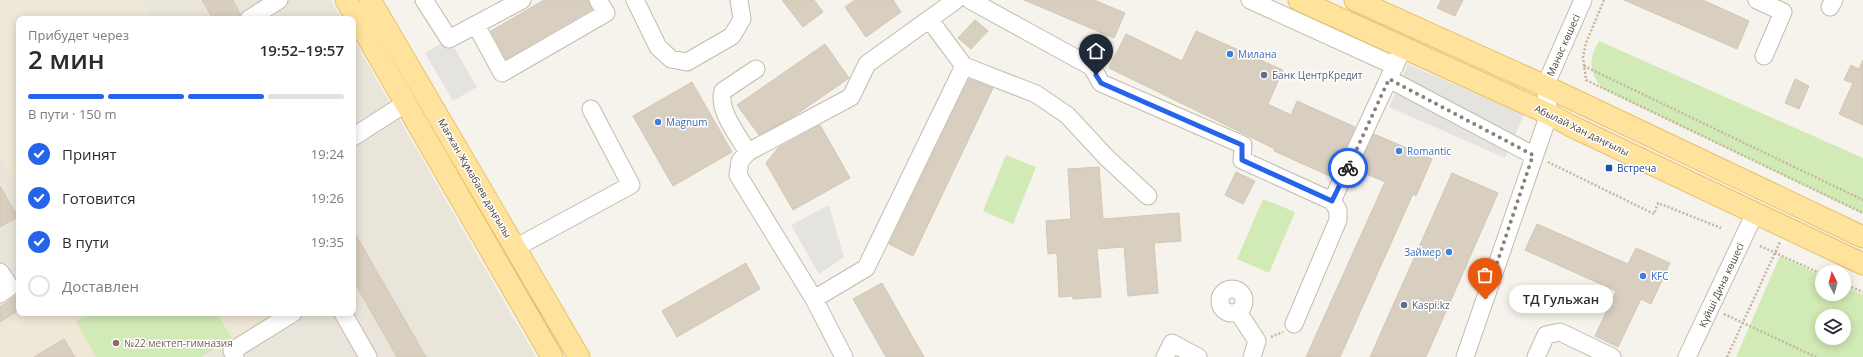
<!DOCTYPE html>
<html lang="ru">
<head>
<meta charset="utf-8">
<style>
  body { margin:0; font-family:"Open Sans",sans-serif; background:#f2f2f3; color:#2b2b33; height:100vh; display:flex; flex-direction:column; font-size:15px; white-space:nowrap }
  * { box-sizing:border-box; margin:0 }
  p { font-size:13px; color:#7c7c81 }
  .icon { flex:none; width:22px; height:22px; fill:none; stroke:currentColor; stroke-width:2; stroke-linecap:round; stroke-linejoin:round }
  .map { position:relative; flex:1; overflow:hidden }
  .panel { position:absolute; left:16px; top:16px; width:340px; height:300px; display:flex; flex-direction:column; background:#fff; border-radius:8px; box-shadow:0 2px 10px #0003 }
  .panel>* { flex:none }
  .needle { width:26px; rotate:354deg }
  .tools { position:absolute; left:1815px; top:265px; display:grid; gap:8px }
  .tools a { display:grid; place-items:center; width:36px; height:36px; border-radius:50%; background:#fff; box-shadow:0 2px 10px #0003; font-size:20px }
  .pin { position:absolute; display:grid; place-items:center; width:34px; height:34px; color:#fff; margin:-41px -17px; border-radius:50% 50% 50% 0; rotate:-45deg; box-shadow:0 0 4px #0007 }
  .pin .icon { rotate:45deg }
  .courier { position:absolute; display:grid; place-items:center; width:40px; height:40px; margin:-20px; border:3px solid #2563eb; border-radius:50%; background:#fff; color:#222; box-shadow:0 1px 5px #0007 }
  .bubble { position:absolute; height:28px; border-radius:14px; background:#fff; box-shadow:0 2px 10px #0003; font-size:13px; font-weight:600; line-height:28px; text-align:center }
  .summary em { font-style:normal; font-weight:600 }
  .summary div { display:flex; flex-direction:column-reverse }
  .summary { display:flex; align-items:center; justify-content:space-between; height:68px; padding:0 12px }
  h1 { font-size:26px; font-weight:600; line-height:30px }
  .bar { display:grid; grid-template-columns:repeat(4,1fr); gap:6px 4px; align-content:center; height:48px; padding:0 12px }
  .bar i { height:5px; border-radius:3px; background:#e1e1e2 }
  .bar .active { background:#2563eb }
  .bar p { grid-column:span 4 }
  ol { padding:0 12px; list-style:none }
  li { display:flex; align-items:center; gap:12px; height:44px }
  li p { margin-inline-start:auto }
  li .icon { padding:4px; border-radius:50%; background:#2563eb; color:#fff; stroke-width:4 }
  li:last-child { color:#7c7c81 }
  li i { width:22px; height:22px; border:2px solid #e1e1e2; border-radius:50% }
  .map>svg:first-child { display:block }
</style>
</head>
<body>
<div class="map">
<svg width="1863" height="357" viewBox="0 0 1863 357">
  <rect width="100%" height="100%" fill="#f6f3ec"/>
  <path fill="#eae5da" d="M 0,0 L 331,0 L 342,19 L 19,19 L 19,313 L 353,313 L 353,38 L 536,357 L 0,357 Z"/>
  <path fill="#efe8d6" d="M 0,0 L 141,0 L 145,2 L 149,19 L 19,19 L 19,192 L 0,153 Z
    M 24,313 L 280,313 L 208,357 L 0,357 L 0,328 Z"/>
  <path fill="#d2eab5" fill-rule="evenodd" d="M 1599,41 L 1863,158 L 1863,214 L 1603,89 C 1589,73 1588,59 1599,41 Z
    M 1006,155 L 1036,167 L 1013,224 L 983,211 Z
    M 1263,199 L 1295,212 L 1269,273 L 1237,259 Z
    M 1780,256 L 1822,276 L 1822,294 L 1844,294 L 1844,286 L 1863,295 L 1863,357 L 1736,357 ZM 1822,316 L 1844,316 L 1844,338 L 1822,338 Z
    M 91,313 L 217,313 L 232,339 L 201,357 L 96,357 L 76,321 Z"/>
  <path fill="#e5e3e0" d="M 449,39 L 477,87 L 453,101 L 425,53 Z
    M 1408,64 L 1524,115 L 1505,158 L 1389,107 Z
    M 829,205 L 844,257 L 819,274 L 791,225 Z"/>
  <path fill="#d8cfc1" stroke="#d3c7b4" d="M 202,0 L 233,0 L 240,14 L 239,19 L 213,19 Z
    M 544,0 L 588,0 L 592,9 L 506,59 L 491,31 Z
    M 782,0 L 814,0 L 823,12 L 803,27 Z
    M 855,0 L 893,0 L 901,12 L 866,37 L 845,7 Z
    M 1024,0 L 1094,0 L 1125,13 L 1114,38 Z
    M 1441,0 L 1463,0 L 1455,16 L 1437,8 Z
    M 1624,0 L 1703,0 L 1749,21 L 1737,49 Z
    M 975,20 L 988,31 L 971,49 L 958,38 Z
    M 1196,31 L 1283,70 L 1268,104 L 1291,115 L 1297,101 L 1355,127 L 1332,177 L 1274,151 L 1275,149 L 1109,68 L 1126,34 L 1182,61 Z
    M 825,44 L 849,78 L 794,116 L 759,135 L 737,105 Z
    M 1863,60 L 1863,125 L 1839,114 L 1853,83 L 1844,80 L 1851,65 L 1859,69 Z
    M 969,79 L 993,88 L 913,256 L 889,244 Z
    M 1795,79 L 1809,86 L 1799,109 L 1785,103 Z
    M 692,82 L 732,152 L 673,186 L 633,116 Z
    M 820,125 L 850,178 L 793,210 L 766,163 L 778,148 Z
    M 1374,134 L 1432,159 L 1416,196 L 1413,194 L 1340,357 L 1306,357 L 1385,182 L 1357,170 Z
    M 1099,167 L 1103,219 L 1179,213 L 1181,241 L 1154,243 L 1158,293 L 1128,296 L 1124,247 L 1097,249 L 1101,297 L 1073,299 L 1073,296 L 1059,297 L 1057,253 L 1048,254 L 1046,221 L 1071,219 L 1068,169 Z
    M 1236,172 L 1255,181 L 1243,204 L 1225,195 Z
    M 1452,173 L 1498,193 L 1426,357 L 1370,357 Z
    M 0,186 L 18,217 L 0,227 Z
    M 1537,224 L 1628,264 L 1636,248 L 1670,263 L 1651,304 L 1641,299 L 1618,347 L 1595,336 L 1616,291 L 1525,250 Z
    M 353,230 L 426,357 L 397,357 L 353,280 Z
    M 746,263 L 760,289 L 677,337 L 662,311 Z
    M 882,283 L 924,357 L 886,357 L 853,299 Z
    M 19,294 L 19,310 L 0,322 L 0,307 Z
    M 64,339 L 75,357 L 34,357 Z"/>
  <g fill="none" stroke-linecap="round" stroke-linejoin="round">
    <g stroke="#c2bbae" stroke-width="19">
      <path id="minor" d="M 424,0 L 449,39 L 522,0
        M 635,0 L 658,47 L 671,59 L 687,62 L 732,36 L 742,19 L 739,0
        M 970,0 L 1092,67 L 1101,83 L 1243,145 L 1242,160 L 1332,201 L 1403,48
        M 1250,0 L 1395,66
        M 1757,0 L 1783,12 L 1764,56
        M 1830,7 L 1834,0
        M 249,19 L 279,0
        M 476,25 L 502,73 L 606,13 L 598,0
        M 964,66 L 1036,94 L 1067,115 L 1107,158 L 1148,196
        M 1389,79 L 1533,155
        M 353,137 L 406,103
        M 748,152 C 738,136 717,109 723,91 L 756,69
        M 515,248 L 631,185 L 591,109
        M 0,272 L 10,287 L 0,294
        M1220 301a12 12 0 1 1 24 0a12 12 0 1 1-24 0Z
        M 814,299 L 866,268 L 964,66 L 929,19
        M 1238,312 L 1257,341 L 1252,357
        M 343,313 L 368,357
        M 1294,324 L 1338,220 L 1338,210 L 1332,201
        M 235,357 L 232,351 L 293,313
        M 844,357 L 814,299 L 738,175 L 740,161 L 748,152 L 851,97 L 867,64 L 956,0
        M 1165,357 L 1172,343 L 1198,357
        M 1465,357 L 1549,114 L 1545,86 L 1583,0
        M 1536,357 L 1546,335 L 1560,332 L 1612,357
        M 1687,357 L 1755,213"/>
    </g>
    <g stroke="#e6c16a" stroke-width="23">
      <path id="major" d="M 346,0 L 552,357
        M 370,0 L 579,357
        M 1299,0 L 1549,114 L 1571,126 L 1863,264
        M 1355,0 L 1545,86 L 1863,237"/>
    </g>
    <path stroke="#c4b79f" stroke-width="2.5" stroke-dasharray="2 2" stroke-linecap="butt" d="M 1604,0 L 1586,43 L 1583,57 L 1586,80 L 1863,213
      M 1584,66 L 1863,200
      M 1548,162 L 1654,214 L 1658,203 L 1721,228
      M 1760,246 L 1822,274
      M 1844,284 L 1863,292
      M 1724,314 L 1816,357
      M 1271,337 L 1283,332
      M 1727,357 L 1780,242"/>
    <use href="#minor" stroke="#fff" stroke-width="17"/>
    <use href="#major" stroke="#ffe39c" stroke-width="21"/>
  </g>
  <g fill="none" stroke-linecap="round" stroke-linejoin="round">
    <path stroke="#878178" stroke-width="4" stroke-dasharray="0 7.2" d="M 1348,168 L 1389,79 L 1533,155 L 1485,299"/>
    <path stroke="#2563eb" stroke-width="5" d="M 1096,75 L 1101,83 L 1242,145 L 1242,160 L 1332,201 L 1348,168"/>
  </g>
  <g fill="#3f7fe0" stroke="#fff" stroke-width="1.5">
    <circle cx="1230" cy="54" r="4"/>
    <circle cx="658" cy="122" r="4"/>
    <circle cx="1399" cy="151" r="4"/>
    <circle cx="1449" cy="252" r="4"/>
    <circle cx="1643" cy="276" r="4"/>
  </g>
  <g fill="#5c6f8a" stroke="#fff" stroke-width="1.5">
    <circle cx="1264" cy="75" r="4"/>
    <circle cx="1404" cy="305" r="4"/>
  </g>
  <rect fill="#1a4fb4" stroke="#fff" stroke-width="1.5" x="1605" y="164" width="8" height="8" rx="2"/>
  <circle fill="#8d6e63" stroke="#fff" stroke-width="1.5" cx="116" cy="343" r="4"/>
  <g text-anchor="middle" stroke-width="3" stroke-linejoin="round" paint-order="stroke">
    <g font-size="10" fill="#4b4439" stroke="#fff">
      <text transform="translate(1563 45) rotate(-66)" y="4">Манас көшесі</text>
      <text transform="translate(1582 130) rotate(26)" y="4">Абылай Хан даңғылы</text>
      <text transform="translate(475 178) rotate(60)" y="4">Мағжан Жұмабаев даңғылы</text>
      <text transform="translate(1721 285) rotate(-65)" y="4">Күйші Дина көшесі</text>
    </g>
    <g font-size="10" fill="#366cbe" stroke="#fff" text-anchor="start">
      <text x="1238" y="58">Милана</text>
      <text x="666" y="126">Magnum</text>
      <text x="1407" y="155">Romantic</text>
      <text x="1441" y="256" text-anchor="end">Займер</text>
      <text x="1651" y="280">KFC</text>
    </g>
    <g font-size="10" fill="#4e5e75" stroke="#fff" text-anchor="start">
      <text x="1272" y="79">Банк ЦентрКредит</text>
      <text x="1412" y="309">Kaspi.kz</text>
    </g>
    <g font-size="10" fill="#164399" stroke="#fff" text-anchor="start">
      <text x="1617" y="172">Встреча</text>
    </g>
    <g font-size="10" fill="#785e54" stroke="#fff" text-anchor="start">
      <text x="124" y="347">№22 мектеп-гимназия</text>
    </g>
  </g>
</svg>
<div class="tools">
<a><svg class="needle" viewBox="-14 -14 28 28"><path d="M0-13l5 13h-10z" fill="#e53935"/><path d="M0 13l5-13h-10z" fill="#7c7c81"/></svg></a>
<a><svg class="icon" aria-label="layers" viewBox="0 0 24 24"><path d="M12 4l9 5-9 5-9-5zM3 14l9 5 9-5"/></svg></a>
</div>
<div class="pin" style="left:1485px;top:299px;background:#ea580c"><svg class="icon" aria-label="bag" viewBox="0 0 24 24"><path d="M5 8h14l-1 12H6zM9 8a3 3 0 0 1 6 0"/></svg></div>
<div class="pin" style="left:1096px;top:75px;background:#1f2937"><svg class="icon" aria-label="home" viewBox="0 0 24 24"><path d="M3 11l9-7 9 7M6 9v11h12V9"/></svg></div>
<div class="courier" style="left:1348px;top:168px"><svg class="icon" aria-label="bike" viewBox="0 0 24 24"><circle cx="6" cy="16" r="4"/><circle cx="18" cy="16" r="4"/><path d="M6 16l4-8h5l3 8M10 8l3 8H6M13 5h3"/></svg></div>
<div class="bubble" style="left:1509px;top:285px;width:104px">ТД Гульжан</div>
<section class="panel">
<div class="summary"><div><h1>2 мин</h1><p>Прибудет через</p></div><em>19:52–19:57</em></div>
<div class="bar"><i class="active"></i><i class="active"></i><i class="active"></i><i></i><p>В пути · 150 m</p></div>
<ol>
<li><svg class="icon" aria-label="check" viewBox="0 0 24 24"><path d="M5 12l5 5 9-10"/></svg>Принят<p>19:24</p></li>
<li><svg class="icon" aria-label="check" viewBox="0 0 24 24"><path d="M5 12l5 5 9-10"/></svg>Готовится<p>19:26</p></li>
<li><svg class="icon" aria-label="check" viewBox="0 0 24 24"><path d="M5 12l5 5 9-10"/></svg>В пути<p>19:35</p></li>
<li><i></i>Доставлен</li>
</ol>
</section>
</div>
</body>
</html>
